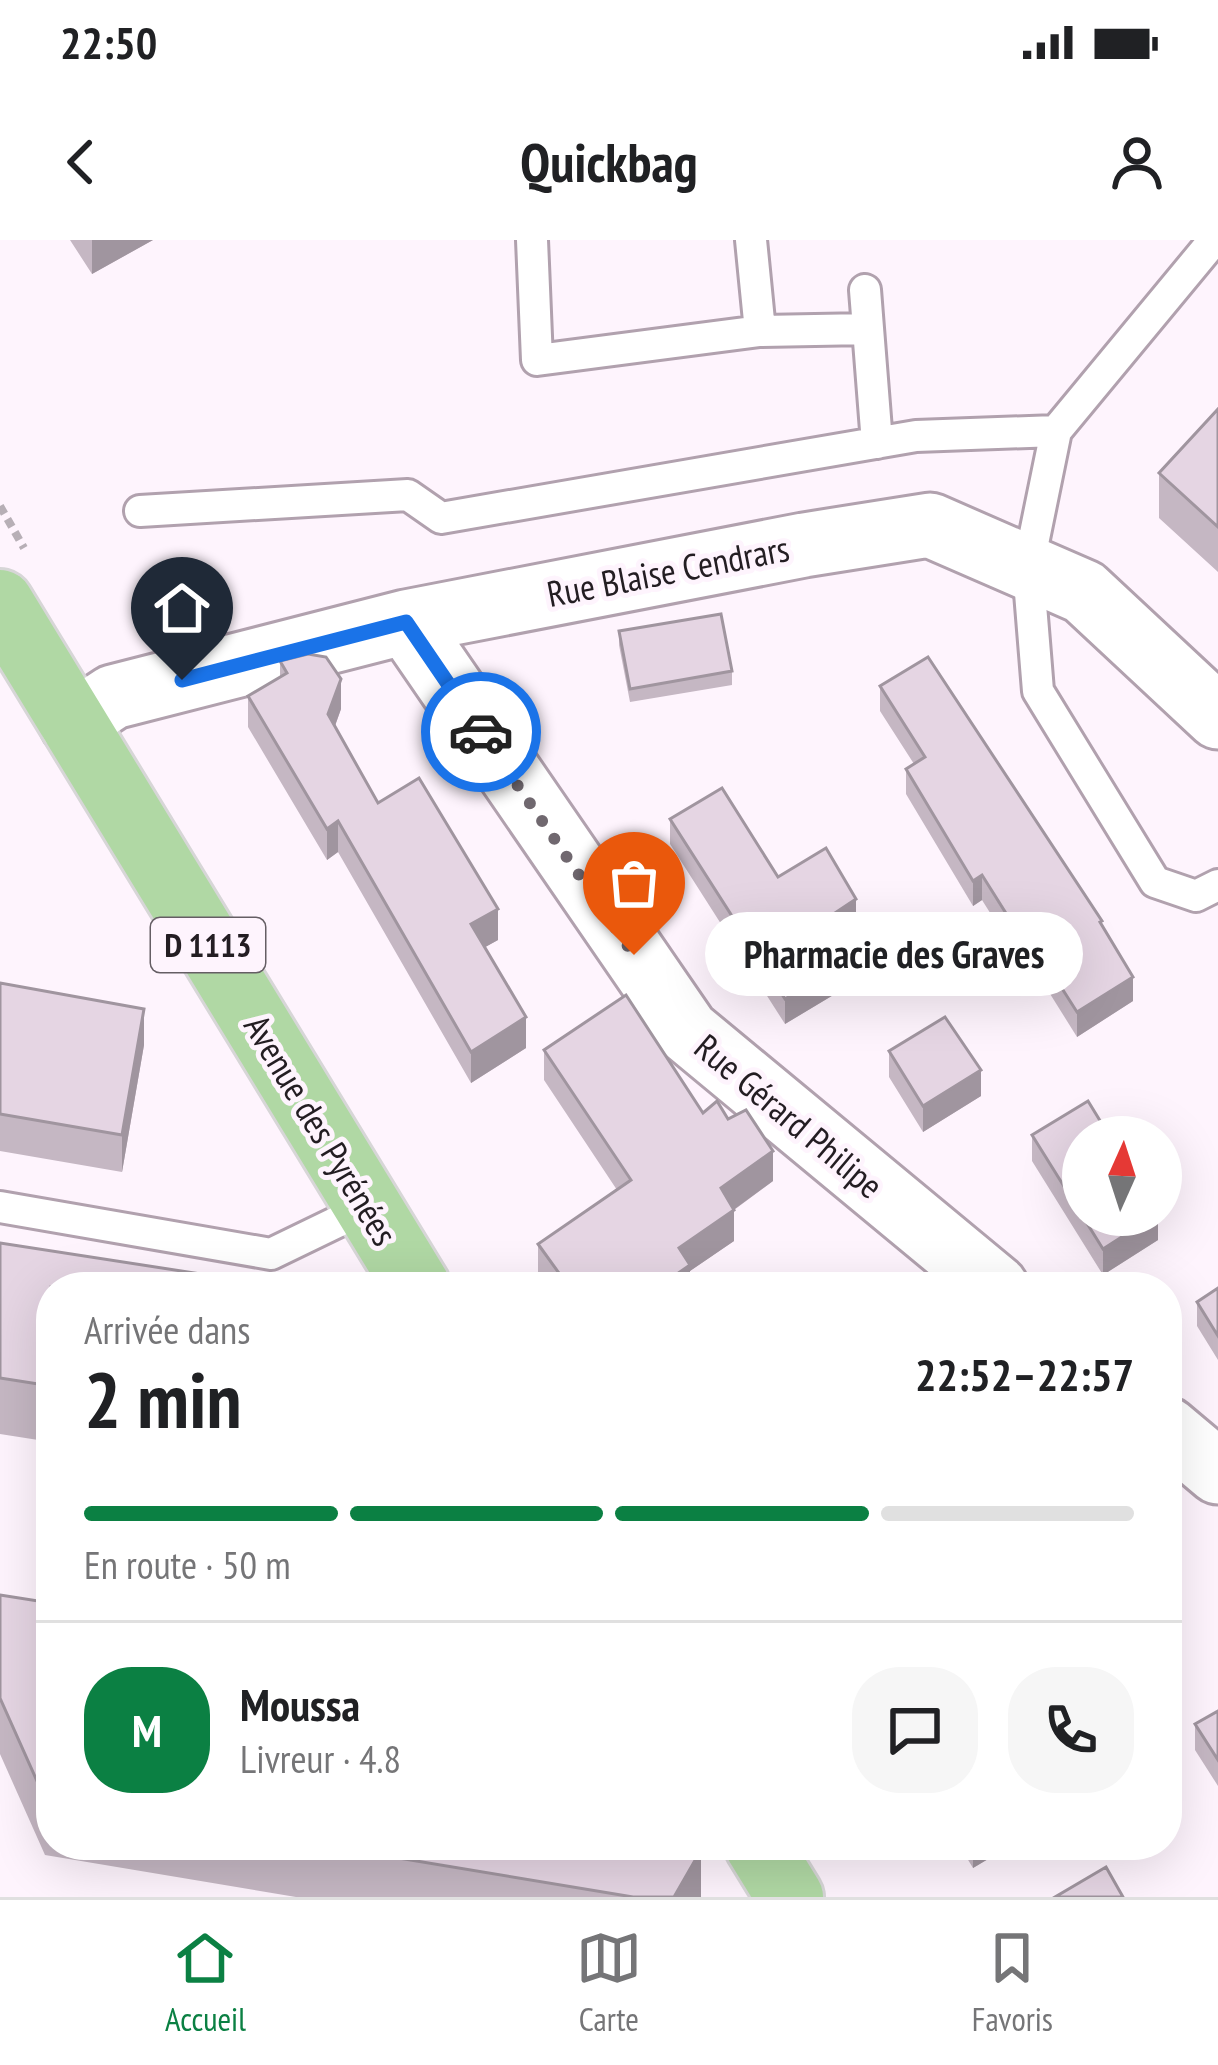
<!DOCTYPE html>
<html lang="fr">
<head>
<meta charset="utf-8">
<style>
  body { margin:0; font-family:"PT Sans Narrow",sans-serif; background:#f6f6f6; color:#202124; height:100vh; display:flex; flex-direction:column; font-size:45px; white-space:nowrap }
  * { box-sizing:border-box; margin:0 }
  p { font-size:39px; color:#757577 }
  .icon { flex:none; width:66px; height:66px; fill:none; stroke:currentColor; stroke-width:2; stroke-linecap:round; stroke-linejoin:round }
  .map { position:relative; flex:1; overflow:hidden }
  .details { position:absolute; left:36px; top:1032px; width:1146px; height:588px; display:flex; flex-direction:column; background:#fff; border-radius:48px; box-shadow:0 12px 48px #0002 }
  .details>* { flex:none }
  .needle { width:78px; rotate:3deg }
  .controls { position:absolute; left:1062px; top:876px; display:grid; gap:24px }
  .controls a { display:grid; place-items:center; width:120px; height:120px; border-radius:50%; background:#fff; box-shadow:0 12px 48px #0002; font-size:60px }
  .pin { position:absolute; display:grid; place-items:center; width:102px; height:102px; color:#fff; margin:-123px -51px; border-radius:50% 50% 50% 0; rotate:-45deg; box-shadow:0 0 12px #0007 }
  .pin .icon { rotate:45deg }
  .courier { position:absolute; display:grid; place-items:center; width:120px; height:120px; margin:-60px; border:9px solid #1a73e8; border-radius:50%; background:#fff; color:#222; box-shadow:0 3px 15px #0007 }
  .bubble { position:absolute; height:84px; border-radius:42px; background:#fff; box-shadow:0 12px 48px #0002; font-size:39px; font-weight:600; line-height:84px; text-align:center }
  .headline em { font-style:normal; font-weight:600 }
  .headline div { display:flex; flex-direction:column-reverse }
  .headline { display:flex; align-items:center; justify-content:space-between; height:204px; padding:0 48px }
  h1 { font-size:78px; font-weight:600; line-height:90px }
  .bar { display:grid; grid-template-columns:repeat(4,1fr); gap:18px 12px; align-content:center; height:144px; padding:0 48px }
  .bar i { height:15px; border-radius:9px; background:#e0e0e0 }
  .bar .active { background:#0b8043 }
  .bar p { grid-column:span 4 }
  .line { display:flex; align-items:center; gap:30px; padding:0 48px; border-top:3px solid #e0e0e0 }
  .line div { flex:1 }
  .round { display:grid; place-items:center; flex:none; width:126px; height:126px; border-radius:48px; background:#f6f6f6 }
  .status { display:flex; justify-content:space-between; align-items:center; height:84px; padding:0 60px; background:#fff; direction:ltr }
  .status svg { height:33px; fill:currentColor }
  header { display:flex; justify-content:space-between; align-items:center; height:156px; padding:0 48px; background:#fff; font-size:54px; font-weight:600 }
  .menu { display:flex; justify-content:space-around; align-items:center; height:168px; border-top:3px solid #e0e0e0; background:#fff; font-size:33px; color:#757577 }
  .menu a { display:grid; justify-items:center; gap:6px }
  .menu .active { color:#0b8043 }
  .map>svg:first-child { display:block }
</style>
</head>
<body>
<div class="status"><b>22:50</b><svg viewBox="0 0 49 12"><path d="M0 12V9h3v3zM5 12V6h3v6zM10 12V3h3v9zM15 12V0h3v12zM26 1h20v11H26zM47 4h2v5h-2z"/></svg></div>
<header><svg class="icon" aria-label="back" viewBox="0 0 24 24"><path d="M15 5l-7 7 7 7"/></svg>Quickbag<svg class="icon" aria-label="person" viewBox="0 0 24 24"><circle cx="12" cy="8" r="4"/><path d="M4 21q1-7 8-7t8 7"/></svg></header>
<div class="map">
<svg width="1218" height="1657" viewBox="0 0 1218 1657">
  <rect width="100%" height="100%" fill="#fef4fd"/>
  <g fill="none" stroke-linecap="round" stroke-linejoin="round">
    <g stroke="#b1a1ae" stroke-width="36">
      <path id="lane" d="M 532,0 L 537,120 L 760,91 L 751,0
        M 1214,0 L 1056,191 L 1028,328 L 1038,451 L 1155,642 L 1196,656 L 1218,645
        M 865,50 L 877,203
        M 760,91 L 868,89
        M 140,271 L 408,255 L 441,278 L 916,196 L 1056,191
        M 0,967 L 271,1014 L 368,967"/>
    </g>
    <g stroke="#b1a1ae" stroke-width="69">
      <path id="street" d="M 406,382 L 687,791 L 996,1047
        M 72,484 L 113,457 L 406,382 L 804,305 L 930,285 L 1084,352 L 1218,477
        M 1167,1189 L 1218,1232"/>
    </g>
    <g stroke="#d7d6d7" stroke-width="72">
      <path id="primary" d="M 0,363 L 417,1047
        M 758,1605 L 790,1657"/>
    </g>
    <path stroke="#b7afb6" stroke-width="8" stroke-dasharray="9 6" stroke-linecap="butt" d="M 0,266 L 24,308"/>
    <use href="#lane" stroke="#fff" stroke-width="30"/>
    <use href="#street" stroke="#fff" stroke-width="63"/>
    <use href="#primary" stroke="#b0d8a4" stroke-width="66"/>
  </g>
  <path fill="#c5b7c3" d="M 70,0 L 153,0 L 92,34 Z
    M 1218,169 L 1218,332 L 1159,278 L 1159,233 Z
    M 619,391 L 732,431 L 732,445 L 630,462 L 619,405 Z
    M 280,421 L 341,469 L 335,486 L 378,563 L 498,700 L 485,707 L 526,808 L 471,843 L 338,612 L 327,620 L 248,487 L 248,456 L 280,438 Z
    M 880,446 L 1102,686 L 1133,761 L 1077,797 L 1042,741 L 1036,746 L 982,660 L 973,666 L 906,554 L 906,529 L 914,524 L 880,471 Z
    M 670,579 L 778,637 L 856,685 L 822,707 L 835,754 L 785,784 L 670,604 Z
    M 0,743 L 144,805 L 122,932 L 0,911 Z
    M 544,810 L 703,873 L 728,879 L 773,941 L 734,970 L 734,1001 L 690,1031 L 690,1047 L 547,1047 L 538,1035 L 538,1004 L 617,950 L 544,840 Z
    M 889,811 L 981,856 L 923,892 L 889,837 Z
    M 1032,895 L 1158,975 L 1158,1000 L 1103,1035 L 1032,921 Z
    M 0,1003 L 51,1047 L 51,1202 L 0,1194 Z
    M 1218,1048 L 1218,1120 L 1197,1086 L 1197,1062 Z
    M 0,1355 L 51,1363 L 51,1605 L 698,1605 L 701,1657 L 296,1657 L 45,1615 L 0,1514 Z
    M 1218,1471 L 1218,1546 L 1195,1510 L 1195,1484 Z
    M 959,1605 L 1010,1605 L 1010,1606 L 973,1628 Z"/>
  <path fill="#a0959f" d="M 92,0 L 153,0 L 92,34 Z
    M 341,439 L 341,469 L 328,505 L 328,474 Z
    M 338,581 L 338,612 L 327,620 L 327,589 Z
    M 982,635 L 982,660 L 973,666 L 973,641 Z
    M 856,659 L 856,685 L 811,715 L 811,689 Z
    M 498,669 L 498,700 L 471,715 L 471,684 Z
    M 1042,717 L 1042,741 L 1036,746 L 1036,721 Z
    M 835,728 L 835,754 L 785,784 L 785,759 Z
    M 1133,737 L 1133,761 L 1077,797 L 1077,772 Z
    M 144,769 L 144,805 L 122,932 L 122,895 Z
    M 526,777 L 526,808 L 471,843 L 471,812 Z
    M 981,830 L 981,856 L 923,892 L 923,866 Z
    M 773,911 L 773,941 L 721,979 L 721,948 Z
    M 734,970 L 734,1001 L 690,1031 L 690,1047 L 658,1047 L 679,1008 Z
    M 1156,975 L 1158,975 L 1158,1000 L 1103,1035 L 1103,1009 Z
    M 641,1034 L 641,1047 L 622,1047 Z
    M 973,1605 L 1010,1605 L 1010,1606 L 973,1628 Z
    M 701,1610 L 701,1657 L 674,1657 Z"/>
  <path fill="#e5d5e3" stroke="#a0959f" stroke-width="3" d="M 1218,169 L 1218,287 L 1159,233 Z
    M 721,374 L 732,431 L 630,449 L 619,391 Z
    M 308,414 L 326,417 L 341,439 L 328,474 L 378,563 L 419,538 L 498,669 L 471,684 L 526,777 L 471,812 L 338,581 L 327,589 L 248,456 L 287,433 L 280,421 Z
    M 928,417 L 1102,681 L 1100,682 L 1133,737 L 1077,772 L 1042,717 L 1036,721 L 982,635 L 973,641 L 906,529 L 925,517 L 880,446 Z
    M 722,548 L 778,637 L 826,608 L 856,659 L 811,689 L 835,728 L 785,759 L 670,579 Z
    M 0,743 L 144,769 L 122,895 L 0,874 Z
    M 626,755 L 703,873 L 717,861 L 728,879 L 746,870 L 773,911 L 721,948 L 734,970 L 679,1008 L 690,1025 L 658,1047 L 651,1047 L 641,1034 L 622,1047 L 569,1047 L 538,1004 L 631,940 L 544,810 Z
    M 945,777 L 981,830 L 923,866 L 889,811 Z
    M 1088,861 L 1110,897 L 1083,897 L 1083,975 L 1156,975 L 1103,1009 L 1032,895 Z
    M 0,1003 L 285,1047 L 51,1047 L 51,1146 L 0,1138 Z
    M 1218,1048 L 1218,1096 L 1197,1062 Z
    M 0,1355 L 51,1363 L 51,1560 L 45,1559 L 0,1458 Z
    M 1218,1471 L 1218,1520 L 1195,1484 Z
    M 320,1605 L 698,1605 L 701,1610 L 674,1657 L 633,1657 Z
    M 1106,1627 L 1123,1657 L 1055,1657 Z"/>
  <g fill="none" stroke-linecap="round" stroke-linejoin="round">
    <path stroke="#70686f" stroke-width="12" stroke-dasharray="0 21.6" d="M 481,492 L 634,715"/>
    <path stroke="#1a73e8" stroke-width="15" d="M 182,440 L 406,382 L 481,492"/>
  </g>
  <g text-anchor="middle" stroke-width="10" stroke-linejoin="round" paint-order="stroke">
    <rect fill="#fef4fd" stroke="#655e64" stroke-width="3" x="151" y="678" width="114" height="54" rx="9"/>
    <g font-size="33" font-weight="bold" fill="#231d22">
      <text x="208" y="717">D 1113</text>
    </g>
    <g font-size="36" fill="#231d22" stroke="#fef4fd">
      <text transform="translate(668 331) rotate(-11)" y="13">Rue Blaise Cendrars</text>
      <text transform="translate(789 876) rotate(40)" y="13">Rue Gérard Philipe</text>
      <text transform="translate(321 890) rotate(59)" y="13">Avenue des Pyrénées</text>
    </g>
  </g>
</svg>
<div class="controls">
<a><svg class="needle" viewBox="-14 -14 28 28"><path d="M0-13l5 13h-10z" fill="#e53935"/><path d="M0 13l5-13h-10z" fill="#757577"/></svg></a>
</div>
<div class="pin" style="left:634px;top:715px;background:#ea580c"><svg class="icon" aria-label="bag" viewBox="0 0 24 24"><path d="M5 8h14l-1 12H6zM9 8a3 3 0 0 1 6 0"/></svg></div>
<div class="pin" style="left:182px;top:440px;background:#1f2937"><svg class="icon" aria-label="home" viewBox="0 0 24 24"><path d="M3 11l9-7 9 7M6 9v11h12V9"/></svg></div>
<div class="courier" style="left:481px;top:492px"><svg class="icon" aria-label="car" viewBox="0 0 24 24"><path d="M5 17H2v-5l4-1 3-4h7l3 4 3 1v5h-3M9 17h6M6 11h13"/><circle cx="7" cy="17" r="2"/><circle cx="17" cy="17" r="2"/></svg></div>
<div class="bubble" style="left:705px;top:672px;width:378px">Pharmacie des Graves</div>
<section class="details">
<div class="headline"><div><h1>2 min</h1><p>Arrivée dans</p></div><em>22:52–22:57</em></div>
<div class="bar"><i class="active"></i><i class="active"></i><i class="active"></i><i></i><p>En route · 50 m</p></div>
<div class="line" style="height:216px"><b class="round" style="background:#0b8043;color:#fff">M</b><div><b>Moussa</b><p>Livreur · 4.8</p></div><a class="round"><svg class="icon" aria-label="chat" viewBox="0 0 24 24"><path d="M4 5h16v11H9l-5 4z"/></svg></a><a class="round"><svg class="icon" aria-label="phone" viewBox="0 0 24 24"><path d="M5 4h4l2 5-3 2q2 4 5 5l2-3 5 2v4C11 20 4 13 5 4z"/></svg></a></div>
</section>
</div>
<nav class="menu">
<a class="active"><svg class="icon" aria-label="home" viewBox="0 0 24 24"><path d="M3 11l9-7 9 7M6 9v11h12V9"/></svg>Accueil</a>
<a><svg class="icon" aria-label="map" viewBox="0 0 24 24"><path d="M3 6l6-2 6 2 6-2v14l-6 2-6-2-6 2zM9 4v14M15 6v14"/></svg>Carte</a>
<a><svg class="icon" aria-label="saved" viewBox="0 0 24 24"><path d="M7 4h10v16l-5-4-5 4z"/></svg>Favoris</a>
</nav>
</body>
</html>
